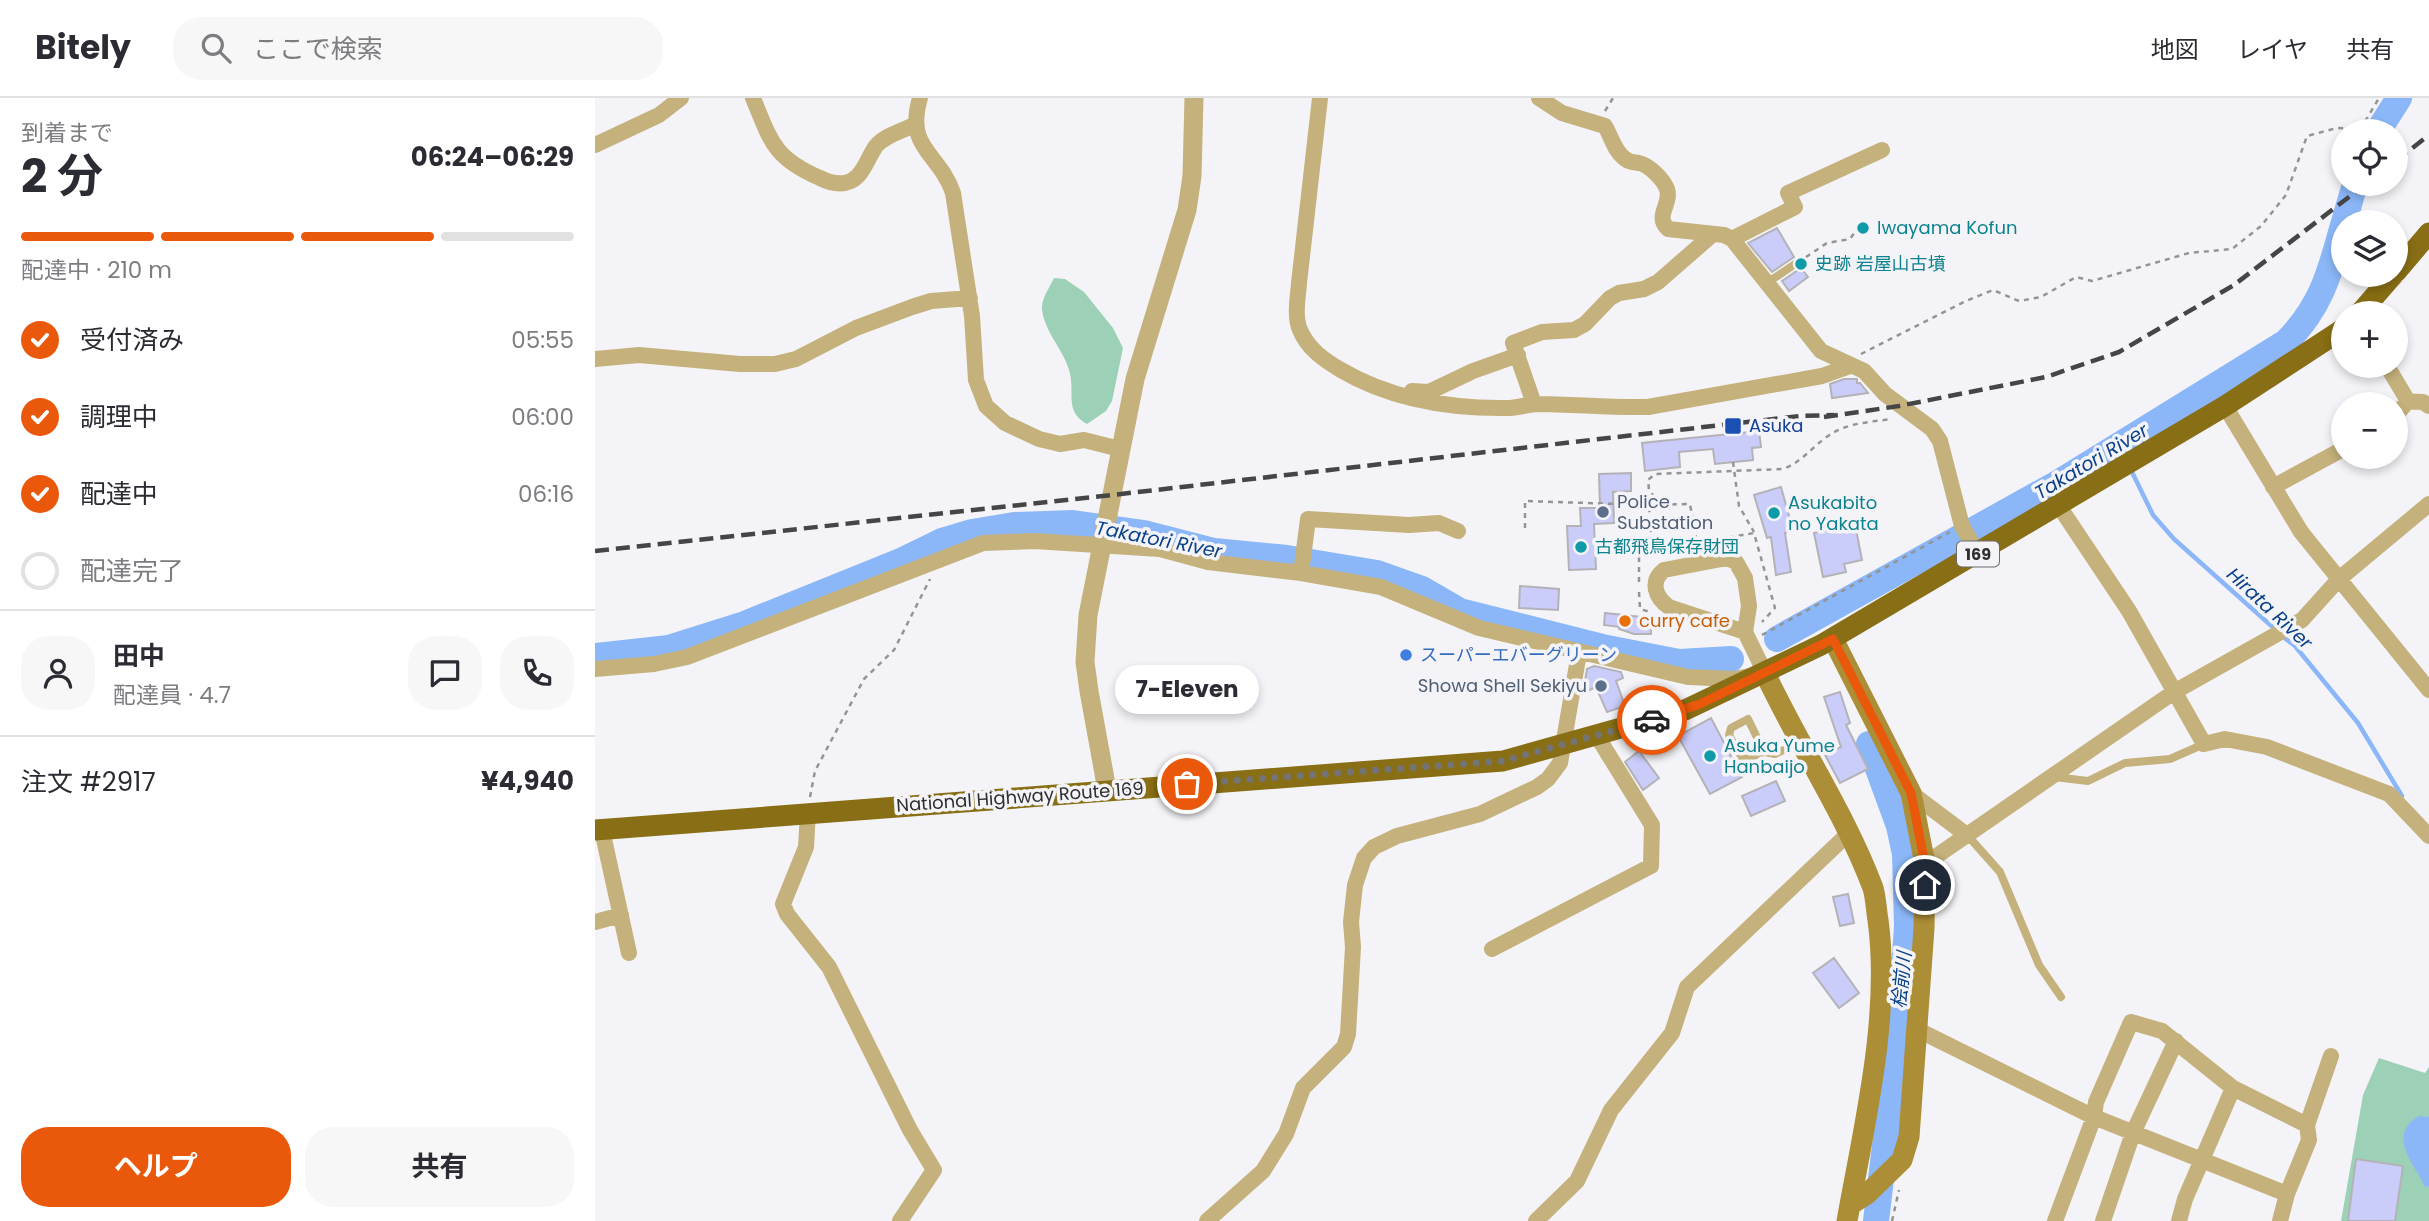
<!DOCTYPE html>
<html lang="ja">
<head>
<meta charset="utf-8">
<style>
  body { margin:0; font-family:Poppins,"Noto Sans JP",sans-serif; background:#f7f7f7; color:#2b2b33; height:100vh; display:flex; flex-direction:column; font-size:26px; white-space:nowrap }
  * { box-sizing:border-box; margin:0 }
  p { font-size:23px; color:#7c7c81 }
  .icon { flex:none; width:38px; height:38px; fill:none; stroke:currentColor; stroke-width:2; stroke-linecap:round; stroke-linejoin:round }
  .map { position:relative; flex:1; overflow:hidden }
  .panel { display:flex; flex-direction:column; background:#fff; width:595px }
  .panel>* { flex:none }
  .fabs { position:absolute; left:1736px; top:21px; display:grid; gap:14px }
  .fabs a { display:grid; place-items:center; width:77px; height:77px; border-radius:50%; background:#fff; box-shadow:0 4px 10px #0003; font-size:35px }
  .pin { position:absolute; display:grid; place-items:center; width:60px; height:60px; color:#fff; margin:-30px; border:4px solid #fff; border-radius:50%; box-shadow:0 2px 7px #0007 }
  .courier { position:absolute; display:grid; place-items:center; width:70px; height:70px; margin:-35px; border:5px solid #ea580c; border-radius:50%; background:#fff; color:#222; box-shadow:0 2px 9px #0007 }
  .bubble { position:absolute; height:49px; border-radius:24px; background:#fff; box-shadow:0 4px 10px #0003; font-size:23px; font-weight:700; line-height:49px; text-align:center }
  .head em { font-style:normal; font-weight:700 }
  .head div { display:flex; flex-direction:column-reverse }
  .head { display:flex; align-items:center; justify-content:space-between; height:119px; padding:0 21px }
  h1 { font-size:46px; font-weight:700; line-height:52px }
  .bar { display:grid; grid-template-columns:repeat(4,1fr); gap:10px 7px; align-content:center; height:84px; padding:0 21px }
  .bar i { height:9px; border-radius:5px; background:#e1e1e2 }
  .bar .active { background:#ea580c }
  .bar p { grid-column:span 4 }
  .line { display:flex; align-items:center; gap:18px; padding:0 21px; border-top:2px solid #e1e1e2 }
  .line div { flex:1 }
  .round { display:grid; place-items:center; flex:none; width:74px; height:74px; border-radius:28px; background:#f7f7f7 }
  ol { padding:0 21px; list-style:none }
  li { display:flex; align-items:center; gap:21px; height:77px }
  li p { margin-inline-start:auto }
  li .icon { padding:7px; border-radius:50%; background:#ea580c; color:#fff; stroke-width:4 }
  li:last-child { color:#7c7c81 }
  li i { width:38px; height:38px; border:4px solid #e1e1e2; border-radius:50% }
  .button { display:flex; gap:14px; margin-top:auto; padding:14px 21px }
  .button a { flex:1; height:80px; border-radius:28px; background:#ea580c; color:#fff; font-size:28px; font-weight:700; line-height:80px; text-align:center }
  .button a+a { background:#f7f7f7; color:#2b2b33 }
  header { display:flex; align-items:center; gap:42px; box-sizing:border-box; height:98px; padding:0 35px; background:#fff; border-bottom:2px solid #e1e1e2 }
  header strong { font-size:33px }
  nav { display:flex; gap:38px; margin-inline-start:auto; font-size:24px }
  .search { width:490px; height:63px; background:#f7f7f7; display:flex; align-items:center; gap:18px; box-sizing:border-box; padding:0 24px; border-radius:28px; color:#7c7c81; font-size:26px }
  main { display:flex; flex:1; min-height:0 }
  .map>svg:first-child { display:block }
</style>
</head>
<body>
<header>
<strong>Bitely</strong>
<div class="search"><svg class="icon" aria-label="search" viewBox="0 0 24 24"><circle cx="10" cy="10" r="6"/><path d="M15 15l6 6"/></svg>ここで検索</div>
<nav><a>地図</a><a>レイヤ</a><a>共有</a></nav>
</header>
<main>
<section class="panel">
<div class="head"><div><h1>2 分</h1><p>到着まで</p></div><em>06:24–06:29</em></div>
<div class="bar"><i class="active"></i><i class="active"></i><i class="active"></i><i></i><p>配達中 · 210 m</p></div>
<ol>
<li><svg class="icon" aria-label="check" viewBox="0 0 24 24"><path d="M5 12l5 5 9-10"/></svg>受付済み<p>05:55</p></li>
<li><svg class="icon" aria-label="check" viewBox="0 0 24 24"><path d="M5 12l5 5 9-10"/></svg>調理中<p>06:00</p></li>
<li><svg class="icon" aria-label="check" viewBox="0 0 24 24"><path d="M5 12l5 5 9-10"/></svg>配達中<p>06:16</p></li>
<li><i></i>配達完了</li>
</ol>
<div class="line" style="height:126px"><a class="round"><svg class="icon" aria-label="person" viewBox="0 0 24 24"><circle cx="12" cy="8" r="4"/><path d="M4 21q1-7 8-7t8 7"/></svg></a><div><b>田中</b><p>配達員 · 4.7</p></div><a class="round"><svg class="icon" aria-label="chat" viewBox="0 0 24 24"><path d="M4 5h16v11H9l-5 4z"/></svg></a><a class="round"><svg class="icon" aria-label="phone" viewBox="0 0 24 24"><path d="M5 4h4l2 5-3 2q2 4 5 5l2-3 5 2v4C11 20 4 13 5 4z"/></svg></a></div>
<div class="line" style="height:91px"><div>注文 #2917</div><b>¥4,940</b></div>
<div class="button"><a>ヘルプ</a><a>共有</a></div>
</section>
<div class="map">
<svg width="1834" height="1123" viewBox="0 0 1834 1123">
  <rect width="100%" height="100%" fill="#f4f4f8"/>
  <path fill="#9cd1b7" d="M 459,180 L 470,181 L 489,194 L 518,230 L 528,250 L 517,303 L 511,313 L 492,326 C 468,312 481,294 474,272 C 468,251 449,233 447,211 C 446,201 455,189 459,180 Z
    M 1784,960 L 1830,975 L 1834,969 L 1834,1123 L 1746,1123 L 1768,997 Z"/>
  <path fill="#8bb7f8" d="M 1824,1018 L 1834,1019 L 1834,1088 L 1830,1089 C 1819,1064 1791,1037 1824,1018 Z"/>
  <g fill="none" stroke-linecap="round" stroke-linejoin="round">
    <path stroke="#8bb7f8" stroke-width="4.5" d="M 1524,347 L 1531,360
      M 1536,372 L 1558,417 L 1579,441 L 1681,532
      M 1687,538 L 1700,548 L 1763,625 L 1807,698"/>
    <path stroke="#8bb7f8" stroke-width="26" d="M 1783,33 L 1804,0
      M 1749,124 L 1760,86
      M 1182,541 L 1461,386 L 1691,244 C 1727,208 1735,174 1748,127
      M 0,558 L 74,550 L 147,527 L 308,462 L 347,443 L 377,434 L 419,427 L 478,425 L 549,435 L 619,453 L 692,460 L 782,475 L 827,491 L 865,513 L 1012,550 L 1084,564 L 1136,561
      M 1274,646 L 1304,728 L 1310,756 L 1312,828 L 1307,904 L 1281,1123"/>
  </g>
  <path fill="#caccf9" stroke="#b3b3b7" stroke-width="2" d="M 1182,130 L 1199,159 L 1177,174 L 1153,145 Z
    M 1206,170 L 1213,179 L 1194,193 L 1187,183 Z
    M 1249,281 L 1262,281 L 1262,285 L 1265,285 L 1273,295 L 1237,300 L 1235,286 Z
    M 1164,333 L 1166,349 L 1157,350 L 1158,362 L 1120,366 L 1118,351 L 1084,354 L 1085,369 L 1050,373 L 1047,345 Z
    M 1036,375 L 1036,393 L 1018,394 L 1019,425 L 999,426 L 1001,471 L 974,472 L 972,428 L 986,428 L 985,410 L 1005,410 L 1004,376 Z
    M 1186,389 L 1198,432 L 1190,435 L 1196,474 L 1181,477 L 1176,439 L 1172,440 L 1159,397 Z
    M 1260,426 L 1267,462 L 1249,466 L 1251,474 L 1228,479 L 1219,435 Z
    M 925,488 L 964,491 L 963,512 L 924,510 Z
    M 1010,515 L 1056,520 L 1056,536 L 1039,536 L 1024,531 L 1025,529 L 1009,527 Z
    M 999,568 L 1026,574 L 1028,580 L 1021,583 L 1030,608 L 1012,614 L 1001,589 L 988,595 L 992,571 Z
    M 1245,594 L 1255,625 L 1251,627 L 1273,671 L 1245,685 L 1230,657 L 1246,649 L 1229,599 Z
    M 1116,620 L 1147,679 L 1115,696 L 1083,638 Z
    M 1044,653 L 1064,680 L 1048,692 L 1030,664 Z
    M 1181,683 L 1190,703 L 1156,718 L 1147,698 Z
    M 1253,796 L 1259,825 L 1245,828 L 1238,799 Z
    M 1239,860 L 1264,895 L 1244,910 L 1218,875 Z
    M 1761,1061 L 1808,1068 L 1800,1123 L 1753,1123 Z"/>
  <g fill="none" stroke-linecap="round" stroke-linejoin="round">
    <path stroke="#949496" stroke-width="2.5" stroke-dasharray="5 5" stroke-linecap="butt" d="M 1010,13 L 1018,0
      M 1211,159 L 1232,145 L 1255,141 L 1267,124
      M 1266,256 L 1371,203 L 1398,192 L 1424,203 L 1446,199 L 1481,179 L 1497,183 L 1594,155 L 1637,151 L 1666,128 L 1691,97 L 1712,38 L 1742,30 L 1762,31 L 1771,22 L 1784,0
      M 1138,364 L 1144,408 L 1159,434
      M 1066,407 L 1054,392 L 1053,382 L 1060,376 L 1188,371 C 1207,364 1217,349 1233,338 C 1251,325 1275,324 1297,321
      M 930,430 L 930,403 L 1054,407
      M 1044,484 L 1044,442 L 1056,440 L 1054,407 L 1095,406 L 1102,445 L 1159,435 L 1180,510 L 1167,524
      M 1044,494 L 1045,511 L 1055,514
      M 1167,537 L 1355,434
      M 215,699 L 220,673 L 269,581 L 299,552 L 335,481
      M 1297,1123 L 1304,1092"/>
    <path stroke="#c5b17c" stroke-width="8" d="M 1172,185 L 1203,164
      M 1169,654 L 1153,621 L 1136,630 L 1134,637 L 1148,662 L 1169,654 L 1180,656 L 1204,645
      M 1459,679 L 1493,683 L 1530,665 L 1575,661 L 1609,646
      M 1373,738 L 1405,774 L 1444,867 L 1466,899"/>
    <path stroke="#c5b17c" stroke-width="16" d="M 158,0 C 176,44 179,60 225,80 C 235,85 245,88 256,83 C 269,76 273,59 281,48 C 290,37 307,33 319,27
      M 325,0 C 310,51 344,54 358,95 L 377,218 L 381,282 L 391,308 L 410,325 L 444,341 L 465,346 L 489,342 L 525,351
      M 725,0 L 704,185 C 703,200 699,218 705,232 C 713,251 729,262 746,272 C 797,302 856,311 915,310 C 924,309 932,307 941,306 C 978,306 1016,310 1053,309 L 1227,278 L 1255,268
      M 944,0 L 967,15 L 1010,28 C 1016,38 1019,52 1029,60 C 1035,65 1038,64 1044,65 C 1054,67 1068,81 1072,91 C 1077,106 1059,118 1073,131 L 1129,137 L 1137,141 L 1226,253 L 1269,273 L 1290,296 L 1337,331 L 1345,343 L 1367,428 L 1383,456
      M 0,47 L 64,17 L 86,0
      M 1137,141 L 1200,109 L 1193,95 L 1287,52
      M 0,261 L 44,257 L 145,266 L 180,266 L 201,261 L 261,230 L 317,209 L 336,203 L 375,200
      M 1792,268 L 1813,303
      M 817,293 L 834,294 L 878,273 L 923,257
      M 939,306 L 918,245 L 947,234 L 979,232 L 990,226 L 1015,200 L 1024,195 L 1049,191 L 1063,184 L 1118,136
      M 1630,308 L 1706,434 L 1834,592
      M 1801,317 L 1813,303 L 1828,304 L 1834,308
      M 1678,389 L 1748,351
      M 1464,408 L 1534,513 L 1609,646 L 1630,641 L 1672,649 L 1794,696 L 1834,738
      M 706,475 L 713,421 L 814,427 L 844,425 L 863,433
      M 0,571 L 59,566 L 92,559 L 388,445 L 439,443 L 565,451 L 613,464 L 706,475 L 786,489 L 884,530 L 1093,579 L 1139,581 L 1170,575 L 1150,534 L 1154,508 L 1150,480 L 1141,464 L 1132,460 L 1069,472 C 1054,484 1061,500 1074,509 L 1150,534
      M 1316,695 L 1373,738
      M 213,714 L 211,749 L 188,806 L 192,816 L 234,869 L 315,1032 L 339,1072 L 305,1123
      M 7,732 L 34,855
      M 1330,766 L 1579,594 L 1707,522 L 1744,481 L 1834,406
      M 0,824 L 26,817
      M 897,851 L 1056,768 L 1057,727 L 1002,638
      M 1323,932 L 1499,1019 L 1692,1096 L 1685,1123
      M 1692,1096 L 1714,1042 L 1712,1027 L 1736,958
      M 612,1123 L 668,1073 L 691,1036 L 708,990 L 749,949 L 753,936 L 758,849 L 756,824 L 760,787 L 769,760 L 779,749 L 802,738 L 885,716 L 942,689 L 953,681 L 965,665 L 984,555
      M 941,1123 L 982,1083 L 1016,1012 L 1077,935 L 1092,889 L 1254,735
      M 1460,1123 L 1499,1019 L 1501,1004 L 1536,924 L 1567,933 L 1638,990 L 1712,1027
      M 1508,1123 L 1538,1035 L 1581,943
      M 1584,1123 L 1590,1101 L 1638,990"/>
    <path stroke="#c5b17c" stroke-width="19" d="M 512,692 L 494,593 L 490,564 L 493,517 L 540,281 L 592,112 L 597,78 L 599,0"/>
    <path stroke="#ac8e36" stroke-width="21" d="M 1238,541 L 1316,695 L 1330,766 L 1329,830 L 1314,1039 L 1307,1062 L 1272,1096 L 1255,1107
      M 1170,575 C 1204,648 1250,715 1278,790 C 1281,800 1281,811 1283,822 C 1296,918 1269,1028 1252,1123"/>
    <path stroke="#886e14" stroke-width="21" d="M 1801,174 L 1834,135
      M 1765,215 L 1798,177
      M 0,732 L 908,663 L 1090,612 L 1226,547 L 1630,308 L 1748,231"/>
    <path stroke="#454546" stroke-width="4.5" stroke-dasharray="14 7" stroke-linecap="butt" d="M 1801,63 L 1834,37
      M 1229,319 L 1304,308 L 1451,279 L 1524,254 L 1639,187 L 1771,86
      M 0,453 L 517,397 L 1205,318 L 1239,317"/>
  </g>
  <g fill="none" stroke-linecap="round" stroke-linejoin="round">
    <path stroke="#747476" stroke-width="7" stroke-dasharray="0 12.6" d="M 592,686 L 908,663 L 1057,622"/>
    <path stroke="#ea580c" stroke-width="9" d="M 1057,622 L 1105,606 L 1238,541 L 1316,695 L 1330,766 L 1330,787"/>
  </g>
  <g fill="#0f9aa8" stroke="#f4f4f8" stroke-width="2.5">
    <circle cx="1268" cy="130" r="7"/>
    <circle cx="1206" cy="166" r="7"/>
    <circle cx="1179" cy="415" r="7"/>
    <circle cx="986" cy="449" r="7"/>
    <circle cx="1115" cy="658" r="7"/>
  </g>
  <rect fill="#1a4fb4" stroke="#f4f4f8" stroke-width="2.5" x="1129" y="319" width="18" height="18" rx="3.5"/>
  <g fill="#5c6f8a" stroke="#f4f4f8" stroke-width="2.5">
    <circle cx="1008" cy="414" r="7"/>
    <circle cx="1006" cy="588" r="7"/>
  </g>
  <circle fill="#e8710a" stroke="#f4f4f8" stroke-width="2.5" cx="1030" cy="523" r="7"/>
  <circle fill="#3f7fe0" stroke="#f4f4f8" stroke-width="2.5" cx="811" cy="557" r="7"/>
  <g text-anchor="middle" stroke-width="7" stroke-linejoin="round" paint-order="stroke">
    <rect fill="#f4f4f8" stroke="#6a6a6c" stroke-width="2" x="1362" y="443.5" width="42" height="25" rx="5"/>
    <g font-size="16" font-weight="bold" fill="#2f2f30">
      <text x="1383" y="462">169</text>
    </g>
    <g font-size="18" fill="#0d838f" stroke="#f4f4f8" text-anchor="start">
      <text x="1282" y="136">Iwayama Kofun</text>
      <text x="1220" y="172">史跡 岩屋山古墳</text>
      <text x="1193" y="411">Asukabito<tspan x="1193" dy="21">no Yakata</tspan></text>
      <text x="1000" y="455">古都飛鳥保存財団</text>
      <text x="1129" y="654">Asuka Yume<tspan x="1129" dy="21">Hanbaijo</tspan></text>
    </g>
    <g font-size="18" fill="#164399" stroke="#f4f4f8" text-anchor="start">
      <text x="1154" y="334">Asuka</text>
    </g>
    <g font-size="18" fill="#4e5e75" stroke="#f4f4f8" text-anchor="start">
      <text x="1022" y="410">Police<tspan x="1022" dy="21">Substation</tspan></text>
      <text x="992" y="594" text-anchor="end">Showa Shell Sekiyu</text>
    </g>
    <g font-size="18" fill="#c56008" stroke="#f4f4f8" text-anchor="start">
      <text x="1044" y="529">curry cafe</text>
    </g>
    <g font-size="18" fill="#366cbe" stroke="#f4f4f8" text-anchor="start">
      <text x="825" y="563">スーパーエバーグリーン</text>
    </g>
    <g font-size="18" fill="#2f2f30" stroke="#f4f4f8">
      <text transform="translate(425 699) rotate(-4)" y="6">National Highway Route 169</text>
    </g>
    <g font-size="19" font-style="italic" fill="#09418a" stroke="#f4f4f8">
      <text transform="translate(1496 363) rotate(-31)" y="7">Takatori River</text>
      <text transform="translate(564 441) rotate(11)" y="7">Takatori River</text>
      <text transform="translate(1675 510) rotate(43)" y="7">Hirata River</text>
      <text transform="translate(1306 882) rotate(-84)" y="7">桧前川</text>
    </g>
  </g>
</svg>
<div class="fabs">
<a><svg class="icon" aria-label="locate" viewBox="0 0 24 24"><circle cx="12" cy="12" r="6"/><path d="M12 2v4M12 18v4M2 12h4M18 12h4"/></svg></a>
<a><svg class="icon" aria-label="layers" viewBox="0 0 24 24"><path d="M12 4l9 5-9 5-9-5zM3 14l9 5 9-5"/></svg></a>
<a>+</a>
<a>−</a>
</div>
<div class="pin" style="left:592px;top:686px;background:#ea580c"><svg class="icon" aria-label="bag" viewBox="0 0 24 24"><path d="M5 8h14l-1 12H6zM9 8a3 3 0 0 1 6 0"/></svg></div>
<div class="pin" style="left:1330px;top:787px;background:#1f2937"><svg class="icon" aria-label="home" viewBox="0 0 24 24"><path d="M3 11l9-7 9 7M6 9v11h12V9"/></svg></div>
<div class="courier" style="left:1057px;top:622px"><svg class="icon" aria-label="car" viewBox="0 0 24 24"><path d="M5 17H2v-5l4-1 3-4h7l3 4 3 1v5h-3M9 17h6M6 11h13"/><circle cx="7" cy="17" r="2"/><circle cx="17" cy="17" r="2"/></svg></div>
<div class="bubble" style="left:520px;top:567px;width:144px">7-Eleven</div>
</div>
</main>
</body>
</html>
